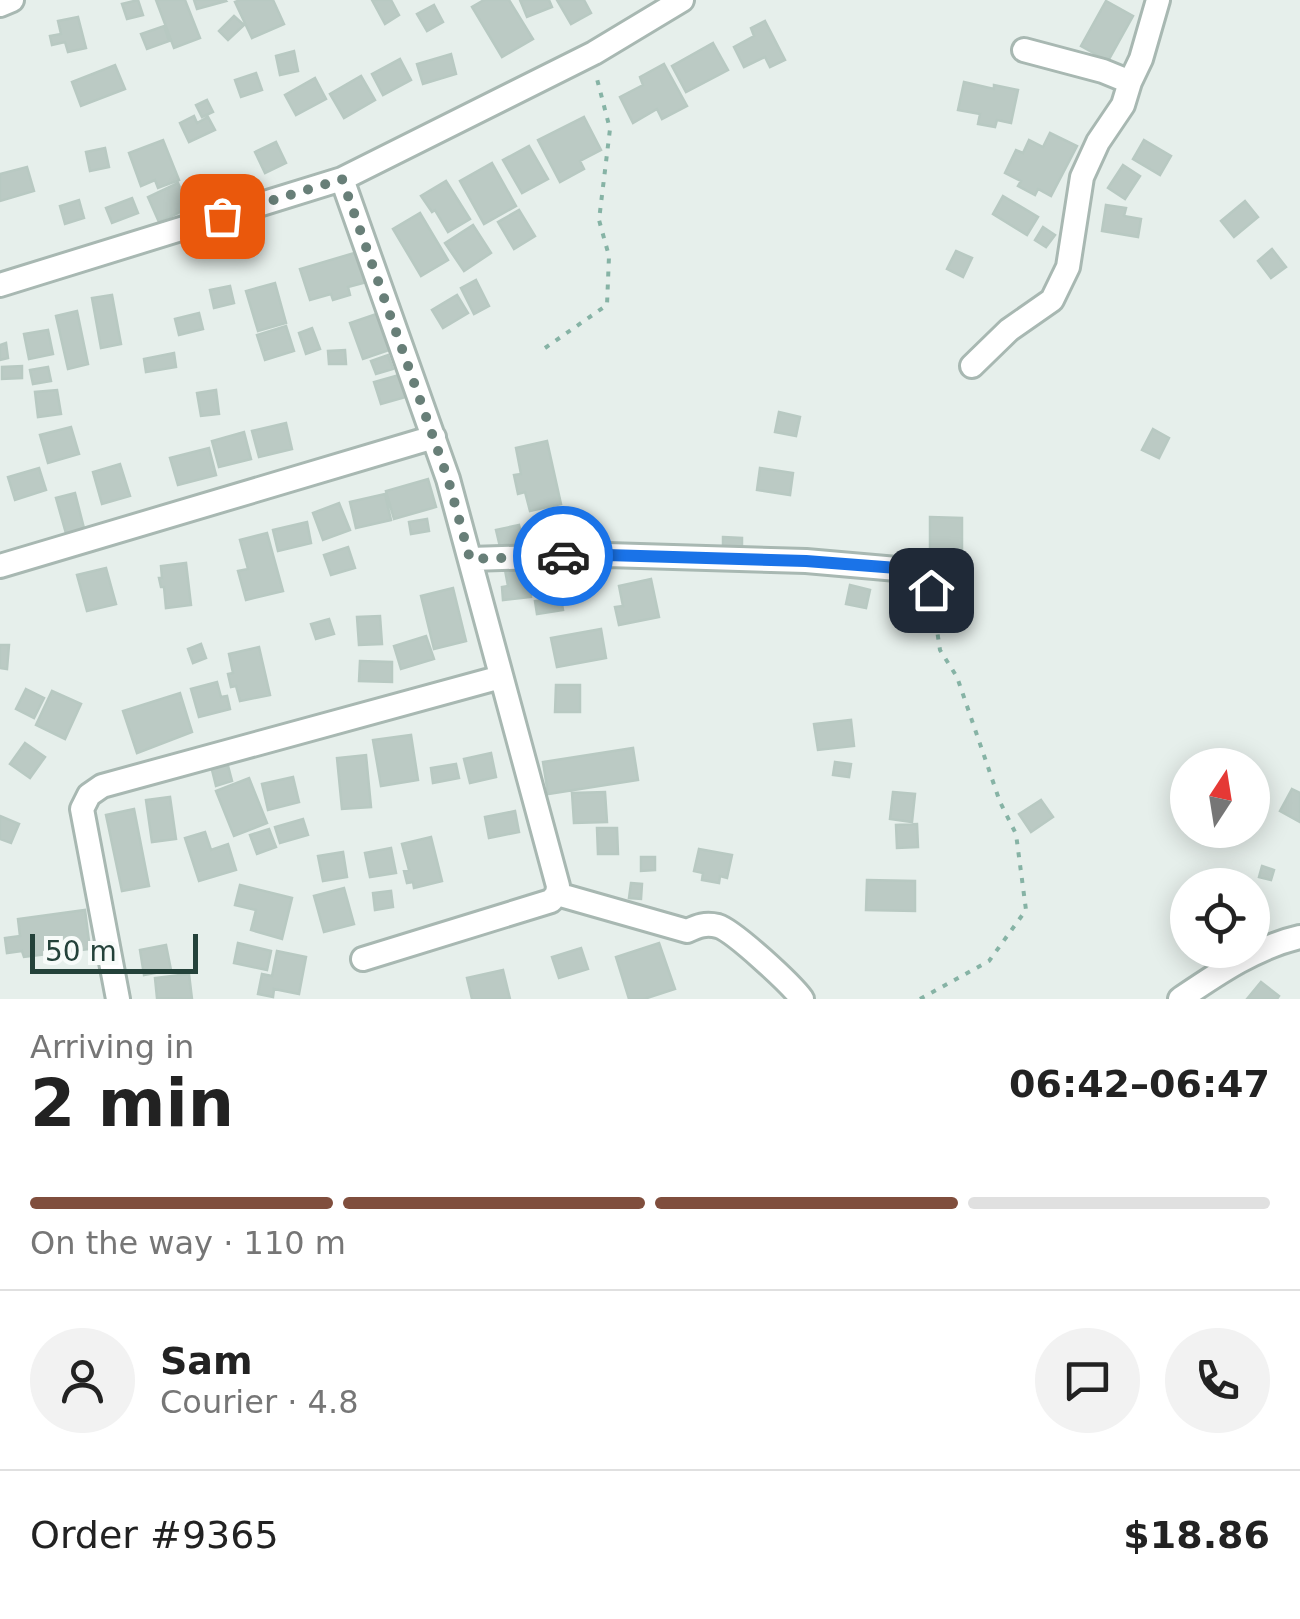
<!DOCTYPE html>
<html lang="en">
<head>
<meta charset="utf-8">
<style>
  body { margin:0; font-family:"DejaVu Sans",sans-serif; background:#f2f2f2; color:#222; height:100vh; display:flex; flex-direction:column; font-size:38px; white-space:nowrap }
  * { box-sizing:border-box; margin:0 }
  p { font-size:32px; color:#767676 }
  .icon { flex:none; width:55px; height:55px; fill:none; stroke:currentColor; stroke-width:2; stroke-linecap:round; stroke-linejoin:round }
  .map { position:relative; height:999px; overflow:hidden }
  .panel { display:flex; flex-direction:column; background:#fff; flex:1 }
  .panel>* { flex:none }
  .needle { width:65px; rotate:12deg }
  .tools { position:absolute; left:1170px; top:748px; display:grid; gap:20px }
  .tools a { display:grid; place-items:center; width:100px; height:100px; border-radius:50%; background:#fff; box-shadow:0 5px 25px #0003; font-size:50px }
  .scale { position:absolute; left:30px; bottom:25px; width:168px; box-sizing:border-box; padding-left:10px; border:5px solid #24423a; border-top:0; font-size:28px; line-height:35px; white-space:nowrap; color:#24423a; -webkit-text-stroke:8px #f7fbf9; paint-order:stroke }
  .pin { position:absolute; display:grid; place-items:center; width:85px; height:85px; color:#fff; margin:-42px; border-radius:20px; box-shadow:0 5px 15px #0006 }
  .courier { position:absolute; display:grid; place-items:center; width:100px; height:100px; margin:-50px; border:8px solid #1a73e8; border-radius:50%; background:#fff; color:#222; box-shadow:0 2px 12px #0007 }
  .headline em { font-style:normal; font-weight:600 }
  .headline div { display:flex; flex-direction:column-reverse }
  .headline { display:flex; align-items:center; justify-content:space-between; height:170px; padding:0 30px }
  h1 { font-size:65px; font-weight:600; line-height:75px }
  .bar { display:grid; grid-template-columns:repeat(4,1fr); gap:15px 10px; align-content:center; height:120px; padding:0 30px }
  .bar i { height:12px; border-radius:8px; background:#e0e0e0 }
  .bar .on { background:#804e3d }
  .bar p { grid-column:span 4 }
  .line { display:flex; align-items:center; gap:25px; padding:0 30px; border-top:2px solid #e0e0e0 }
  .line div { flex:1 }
  .round { display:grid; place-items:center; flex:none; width:105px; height:105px; border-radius:52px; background:#f2f2f2 }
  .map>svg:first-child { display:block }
</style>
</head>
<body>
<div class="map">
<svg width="1300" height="999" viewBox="0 0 1300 999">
  <rect width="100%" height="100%" fill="#e6efeb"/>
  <path fill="#bbcac4" stroke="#b8c9c2" stroke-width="2.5" d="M 138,0 L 143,15 L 127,19 L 122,4 Z
    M 156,0 L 185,0 L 200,38 L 174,48 Z
    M 194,0 L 225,0 L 226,1 L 197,9 Z
    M 240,0 L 273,0 L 284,24 L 252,38 L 235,2 Z
    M 372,0 L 391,0 L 399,15 L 385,24 Z
    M 484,0 L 509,0 L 533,39 L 502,57 L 472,7 Z
    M 520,0 L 549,0 L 552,7 L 527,17 Z
    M 557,0 L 584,0 L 591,13 L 571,24 Z
    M 1106,1 L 1133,16 L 1108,61 L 1081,46 Z
    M 434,5 L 443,22 L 427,31 L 417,14 Z
    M 234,16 L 244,25 L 228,40 L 219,31 Z
    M 78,17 L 86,48 L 68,52 L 65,42 L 52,45 L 50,36 L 61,34 L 58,21 Z
    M 765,21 L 785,60 L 770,67 L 765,57 L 744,67 L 734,47 L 754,36 L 751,28 Z
    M 164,26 L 169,41 L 147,49 L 141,34 Z
    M 713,43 L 728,70 L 686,92 L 672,66 Z
    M 294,51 L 298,71 L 280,75 L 276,56 Z
    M 451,54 L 456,74 L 423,84 L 417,64 Z
    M 400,59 L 411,80 L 383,95 L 372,74 Z
    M 664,64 L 687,106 L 662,119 L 657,109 L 633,123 L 620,97 L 643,85 L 640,77 Z
    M 115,65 L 125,89 L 81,106 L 72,82 Z
    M 256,73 L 262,90 L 241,97 L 235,80 Z
    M 361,76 L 375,100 L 344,118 L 330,94 Z
    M 315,78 L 326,99 L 296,115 L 285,95 Z
    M 964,82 L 994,89 L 994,85 L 1018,90 L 1011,123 L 997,120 L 995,127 L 978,124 L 980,114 L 958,110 Z
    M 207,100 L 213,112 L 202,117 L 196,105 Z
    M 194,116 L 197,123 L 208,117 L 215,130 L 189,142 L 180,123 Z
    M 584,117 L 601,150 L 580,161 L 584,169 L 560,182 L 538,140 Z
    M 1050,133 L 1077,146 L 1051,196 L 1038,189 L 1035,195 L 1018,186 L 1021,181 L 1005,173 L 1016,150 L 1023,153 L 1029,140 L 1043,147 Z
    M 163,140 L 179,180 L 158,188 L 155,180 L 141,186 L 129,153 Z
    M 1144,140 L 1171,156 L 1160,175 L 1133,159 Z
    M 276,142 L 286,163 L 265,173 L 255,152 Z
    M 529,146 L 548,179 L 522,193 L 503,160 Z
    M 105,148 L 109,167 L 90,171 L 86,152 Z
    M 492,163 L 516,206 L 484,224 L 460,181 Z
    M 1123,165 L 1140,176 L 1125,199 L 1108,188 Z
    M 27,167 L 34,191 L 0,201 L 0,174 Z
    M 446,181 L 470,219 L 448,232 L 435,210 L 432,212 L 421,196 Z
    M 178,183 L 189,208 L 159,222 L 148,197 Z
    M 1003,196 L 1038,217 L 1027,235 L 993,214 Z
    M 132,198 L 138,213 L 112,223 L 106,208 Z
    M 79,200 L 84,218 L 65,224 L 60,206 Z
    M 1245,201 L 1258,217 L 1234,237 L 1221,221 Z
    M 1106,205 L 1126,208 L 1124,216 L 1141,219 L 1138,237 L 1102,231 Z
    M 519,210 L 535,236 L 514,249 L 498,222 Z
    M 420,213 L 448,260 L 421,276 L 393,229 Z
    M 473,225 L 491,253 L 464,271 L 445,243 Z
    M 1043,227 L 1055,235 L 1046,247 L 1035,240 Z
    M 1272,249 L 1286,267 L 1271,278 L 1258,261 Z
    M 361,251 L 371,281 L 348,287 L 350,295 L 333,300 L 331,294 L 310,300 L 300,269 Z
    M 956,251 L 972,258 L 963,277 L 947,269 Z
    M 476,280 L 489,306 L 474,314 L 461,288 Z
    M 275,283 L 286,323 L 258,331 L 246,291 Z
    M 230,286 L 234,303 L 214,308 L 210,290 Z
    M 112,295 L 121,344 L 101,348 L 92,298 Z
    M 457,295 L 468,313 L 443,328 L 432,310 Z
    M 77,311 L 88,364 L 68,369 L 56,316 Z
    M 382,312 L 395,348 L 363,359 L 350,323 Z
    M 199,313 L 203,329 L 179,335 L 175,319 Z
    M 286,326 L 294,351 L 265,360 L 257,335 Z
    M 312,328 L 320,349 L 306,354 L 299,333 Z
    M 48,330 L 53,354 L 29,359 L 24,334 Z
    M 6,343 L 8,358 L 0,360 L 0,345 Z
    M 345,350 L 346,364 L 329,364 L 328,351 Z
    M 174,353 L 176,367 L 146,372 L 144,359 Z
    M 388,355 L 393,369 L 376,374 L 371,361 Z
    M 22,366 L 22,378 L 2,379 L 2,367 Z
    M 48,367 L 51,381 L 33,384 L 30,370 Z
    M 406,373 L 413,395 L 381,404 L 374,382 Z
    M 57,390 L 61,414 L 38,417 L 35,392 Z
    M 216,390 L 219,414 L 201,416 L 197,393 Z
    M 779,412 L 800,417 L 796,436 L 775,432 Z
    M 286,423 L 292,449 L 259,457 L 252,431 Z
    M 71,427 L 79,454 L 48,463 L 40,435 Z
    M 1153,429 L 1169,438 L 1159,458 L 1142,450 Z
    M 244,432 L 251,459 L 219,467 L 212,441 Z
    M 547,441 L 561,504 L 530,511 L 525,492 L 518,494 L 514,475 L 521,474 L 516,448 Z
    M 209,448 L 216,475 L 178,485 L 170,458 Z
    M 120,464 L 130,496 L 102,504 L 93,472 Z
    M 39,468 L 46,490 L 15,500 L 8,477 Z
    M 760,468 L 793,473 L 790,495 L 757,490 Z
    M 428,479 L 436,507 L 394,519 L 386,491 Z
    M 75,493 L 85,532 L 67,537 L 56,498 Z
    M 385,494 L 391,520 L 356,528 L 350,502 Z
    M 339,503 L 350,530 L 323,540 L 313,513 Z
    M 930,517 L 962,518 L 962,567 L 930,566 Z
    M 560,518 L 564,546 L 539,549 L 535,521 Z
    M 427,519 L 429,531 L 411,534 L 409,522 Z
    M 307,522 L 311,543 L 278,551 L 273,530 Z
    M 519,525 L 524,545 L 501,551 L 496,530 Z
    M 267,533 L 283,591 L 246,600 L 238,571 L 248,569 L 240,540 Z
    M 723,537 L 742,538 L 742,554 L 723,553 Z
    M 348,547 L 355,568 L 331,575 L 324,555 Z
    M 186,563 L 191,605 L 166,608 L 164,587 L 161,587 L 159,578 L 162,578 L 161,566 Z
    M 106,568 L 116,604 L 87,611 L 77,575 Z
    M 528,568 L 531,597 L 503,600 L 502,587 L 508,586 L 505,570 Z
    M 651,579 L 659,617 L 619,625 L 615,607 L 623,606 L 619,586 Z
    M 850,585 L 870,590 L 866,608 L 846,604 Z
    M 453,588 L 466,641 L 434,649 L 421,596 Z
    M 561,598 L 563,610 L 537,614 L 535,601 Z
    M 380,616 L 382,644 L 359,645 L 357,617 Z
    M 329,619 L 334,634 L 316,639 L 311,624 Z
    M 601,629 L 606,658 L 557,667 L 551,638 Z
    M 426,636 L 434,659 L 401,669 L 394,646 Z
    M 201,644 L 206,658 L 193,663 L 188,649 Z
    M 0,645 L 9,645 L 7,669 L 0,668 Z
    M 259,647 L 270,695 L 240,701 L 236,686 L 231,687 L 228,674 L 233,673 L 229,654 Z
    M 360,661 L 392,662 L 392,682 L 359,681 Z
    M 217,682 L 221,697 L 227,696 L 230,709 L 199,717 L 191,689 Z
    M 556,685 L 580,685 L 580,712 L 555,712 Z
    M 26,689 L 44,698 L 34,718 L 16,709 Z
    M 52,691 L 81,704 L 65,739 L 36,725 Z
    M 180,693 L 192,732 L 137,753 L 123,711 Z
    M 851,720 L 854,746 L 818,750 L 814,724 Z
    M 411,735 L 418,780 L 381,786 L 373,740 Z
    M 25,743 L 45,757 L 30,778 L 10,764 Z
    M 633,748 L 638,780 L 548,794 L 543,762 Z
    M 491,753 L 496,777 L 470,783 L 464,759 Z
    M 366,755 L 371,807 L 342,809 L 337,758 Z
    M 227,762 L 232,781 L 216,786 L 211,766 Z
    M 835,762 L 851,764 L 849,777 L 833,775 Z
    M 456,764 L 459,778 L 433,783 L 431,768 Z
    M 293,777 L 299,802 L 268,810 L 262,784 Z
    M 249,778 L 267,823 L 234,836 L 216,791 Z
    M 1292,789 L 1300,793 L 1300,822 L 1280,811 Z
    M 605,792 L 607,822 L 574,823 L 572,793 Z
    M 893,792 L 915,794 L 912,822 L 890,819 Z
    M 170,797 L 176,839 L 152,842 L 146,800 Z
    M 1041,800 L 1053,817 L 1031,832 L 1019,814 Z
    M 134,809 L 149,886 L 122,891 L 106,815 Z
    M 515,811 L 519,832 L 489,838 L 485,817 Z
    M 0,816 L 19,824 L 11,843 L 0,839 Z
    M 303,819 L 308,835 L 280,843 L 275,827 Z
    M 917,824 L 918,847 L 897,848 L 896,825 Z
    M 597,828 L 617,828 L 618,854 L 598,854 Z
    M 269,829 L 276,847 L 257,854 L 250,835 Z
    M 205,832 L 211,850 L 228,844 L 236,870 L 199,881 L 185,838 Z
    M 431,837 L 442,881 L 414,888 L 413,882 L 407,883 L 404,871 L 409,870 L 402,844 Z
    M 391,848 L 396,873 L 370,877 L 365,853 Z
    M 699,849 L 732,855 L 727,878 L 720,876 L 719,883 L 702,880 L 703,873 L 694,871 Z
    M 343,852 L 347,877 L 323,881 L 318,856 Z
    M 641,857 L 655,857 L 655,870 L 641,871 Z
    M 1262,866 L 1274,870 L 1271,880 L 1259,877 Z
    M 867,880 L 915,881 L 915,911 L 866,910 Z
    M 631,883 L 642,884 L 641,899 L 629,898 Z
    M 240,885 L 292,898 L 282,939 L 251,930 L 256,910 L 235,905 Z
    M 344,888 L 354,924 L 324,932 L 314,896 Z
    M 391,891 L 393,907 L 375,910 L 373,893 Z
    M 85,910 L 90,949 L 24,957 L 22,951 L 7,953 L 5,938 L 20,936 L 18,919 Z
    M 238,943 L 271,951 L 267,970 L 234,963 Z
    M 659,943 L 675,989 L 644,999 L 629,999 L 616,957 Z
    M 166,945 L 171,970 L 144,975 L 140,950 Z
    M 581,948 L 588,969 L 559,978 L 552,957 Z
    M 277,951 L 306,957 L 299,994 L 274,989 L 273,997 L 258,994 L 262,974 L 272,976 Z
    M 503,970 L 510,999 L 472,999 L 467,978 Z
    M 189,974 L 192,999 L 157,998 L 155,978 Z
    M 1261,982 L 1279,996 L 1277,999 L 1247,999 Z"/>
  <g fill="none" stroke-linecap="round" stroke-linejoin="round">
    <g stroke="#a8b8b2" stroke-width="28">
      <path id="minor" d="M 0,5 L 12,0
        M 1024,50 L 1103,71 L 1130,82 L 1141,59 L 1158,0
        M 342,179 L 448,479 L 558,886 L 557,894 L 551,901 L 363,959
        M 0,285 L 342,179 L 594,53 L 682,0
        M 972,366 L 1009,330 L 1052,300 L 1068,267 L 1082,177 L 1098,142 L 1123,105 L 1130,82
        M 470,559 L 607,555 L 806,561 L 897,569 L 931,590
        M 0,566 L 434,437
        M 557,894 L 687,931 C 698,926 705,923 718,926 C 734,931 791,984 802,999
        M 118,999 L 82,809 L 89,795 L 102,786 L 501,677
        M 1180,999 C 1217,974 1256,947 1300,937"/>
    </g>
    <path stroke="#86b3a5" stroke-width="4" stroke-dasharray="5 8" stroke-linecap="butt" d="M 545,348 L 607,305 L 609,256 L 599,220 L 610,129 L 596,75
      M 920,999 L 989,961 L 1026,910 L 1016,834 L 1000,802 L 957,677 L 940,650 L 934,610"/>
    <use href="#minor" stroke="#fff" stroke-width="22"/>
  </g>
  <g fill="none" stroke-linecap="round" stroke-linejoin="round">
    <path stroke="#687f78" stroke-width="10" stroke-dasharray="0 18" d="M 222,216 L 342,179 L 448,479 L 470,559 L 563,556"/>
    <path stroke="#1a73e8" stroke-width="12" d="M 563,556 L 607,555 L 806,561 L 897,568 L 931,590"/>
  </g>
</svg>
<div class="tools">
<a><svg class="needle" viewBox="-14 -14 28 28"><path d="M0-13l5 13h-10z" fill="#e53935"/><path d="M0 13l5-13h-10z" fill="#767676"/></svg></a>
<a><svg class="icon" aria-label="locate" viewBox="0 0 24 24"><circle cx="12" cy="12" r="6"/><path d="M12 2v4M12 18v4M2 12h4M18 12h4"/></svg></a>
</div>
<div class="scale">50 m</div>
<div class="pin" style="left:222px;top:216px;background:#ea580c"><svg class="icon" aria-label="bag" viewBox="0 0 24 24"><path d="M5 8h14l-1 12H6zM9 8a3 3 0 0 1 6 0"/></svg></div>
<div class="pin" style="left:931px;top:590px;background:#1f2937"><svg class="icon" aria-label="home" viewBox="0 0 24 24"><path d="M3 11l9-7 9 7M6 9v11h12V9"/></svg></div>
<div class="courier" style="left:563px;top:556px"><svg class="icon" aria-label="car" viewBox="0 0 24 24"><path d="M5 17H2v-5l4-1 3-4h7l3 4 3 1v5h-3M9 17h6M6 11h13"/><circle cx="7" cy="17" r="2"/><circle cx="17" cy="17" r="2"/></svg></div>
</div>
<section class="panel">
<div class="headline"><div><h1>2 min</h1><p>Arriving in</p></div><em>06:42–06:47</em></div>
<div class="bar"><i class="on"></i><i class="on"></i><i class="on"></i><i></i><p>On the way · 110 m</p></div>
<div class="line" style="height:180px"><a class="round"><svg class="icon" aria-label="person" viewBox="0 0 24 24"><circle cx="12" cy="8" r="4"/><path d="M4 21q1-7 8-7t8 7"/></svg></a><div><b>Sam</b><p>Courier · 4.8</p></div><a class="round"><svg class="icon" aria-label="chat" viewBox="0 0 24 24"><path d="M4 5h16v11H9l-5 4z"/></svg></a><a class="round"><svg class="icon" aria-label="phone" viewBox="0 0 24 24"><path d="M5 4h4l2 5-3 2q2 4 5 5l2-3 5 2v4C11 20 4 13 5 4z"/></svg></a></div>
<div class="line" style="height:130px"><div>Order #9365</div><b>$18.86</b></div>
</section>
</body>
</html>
